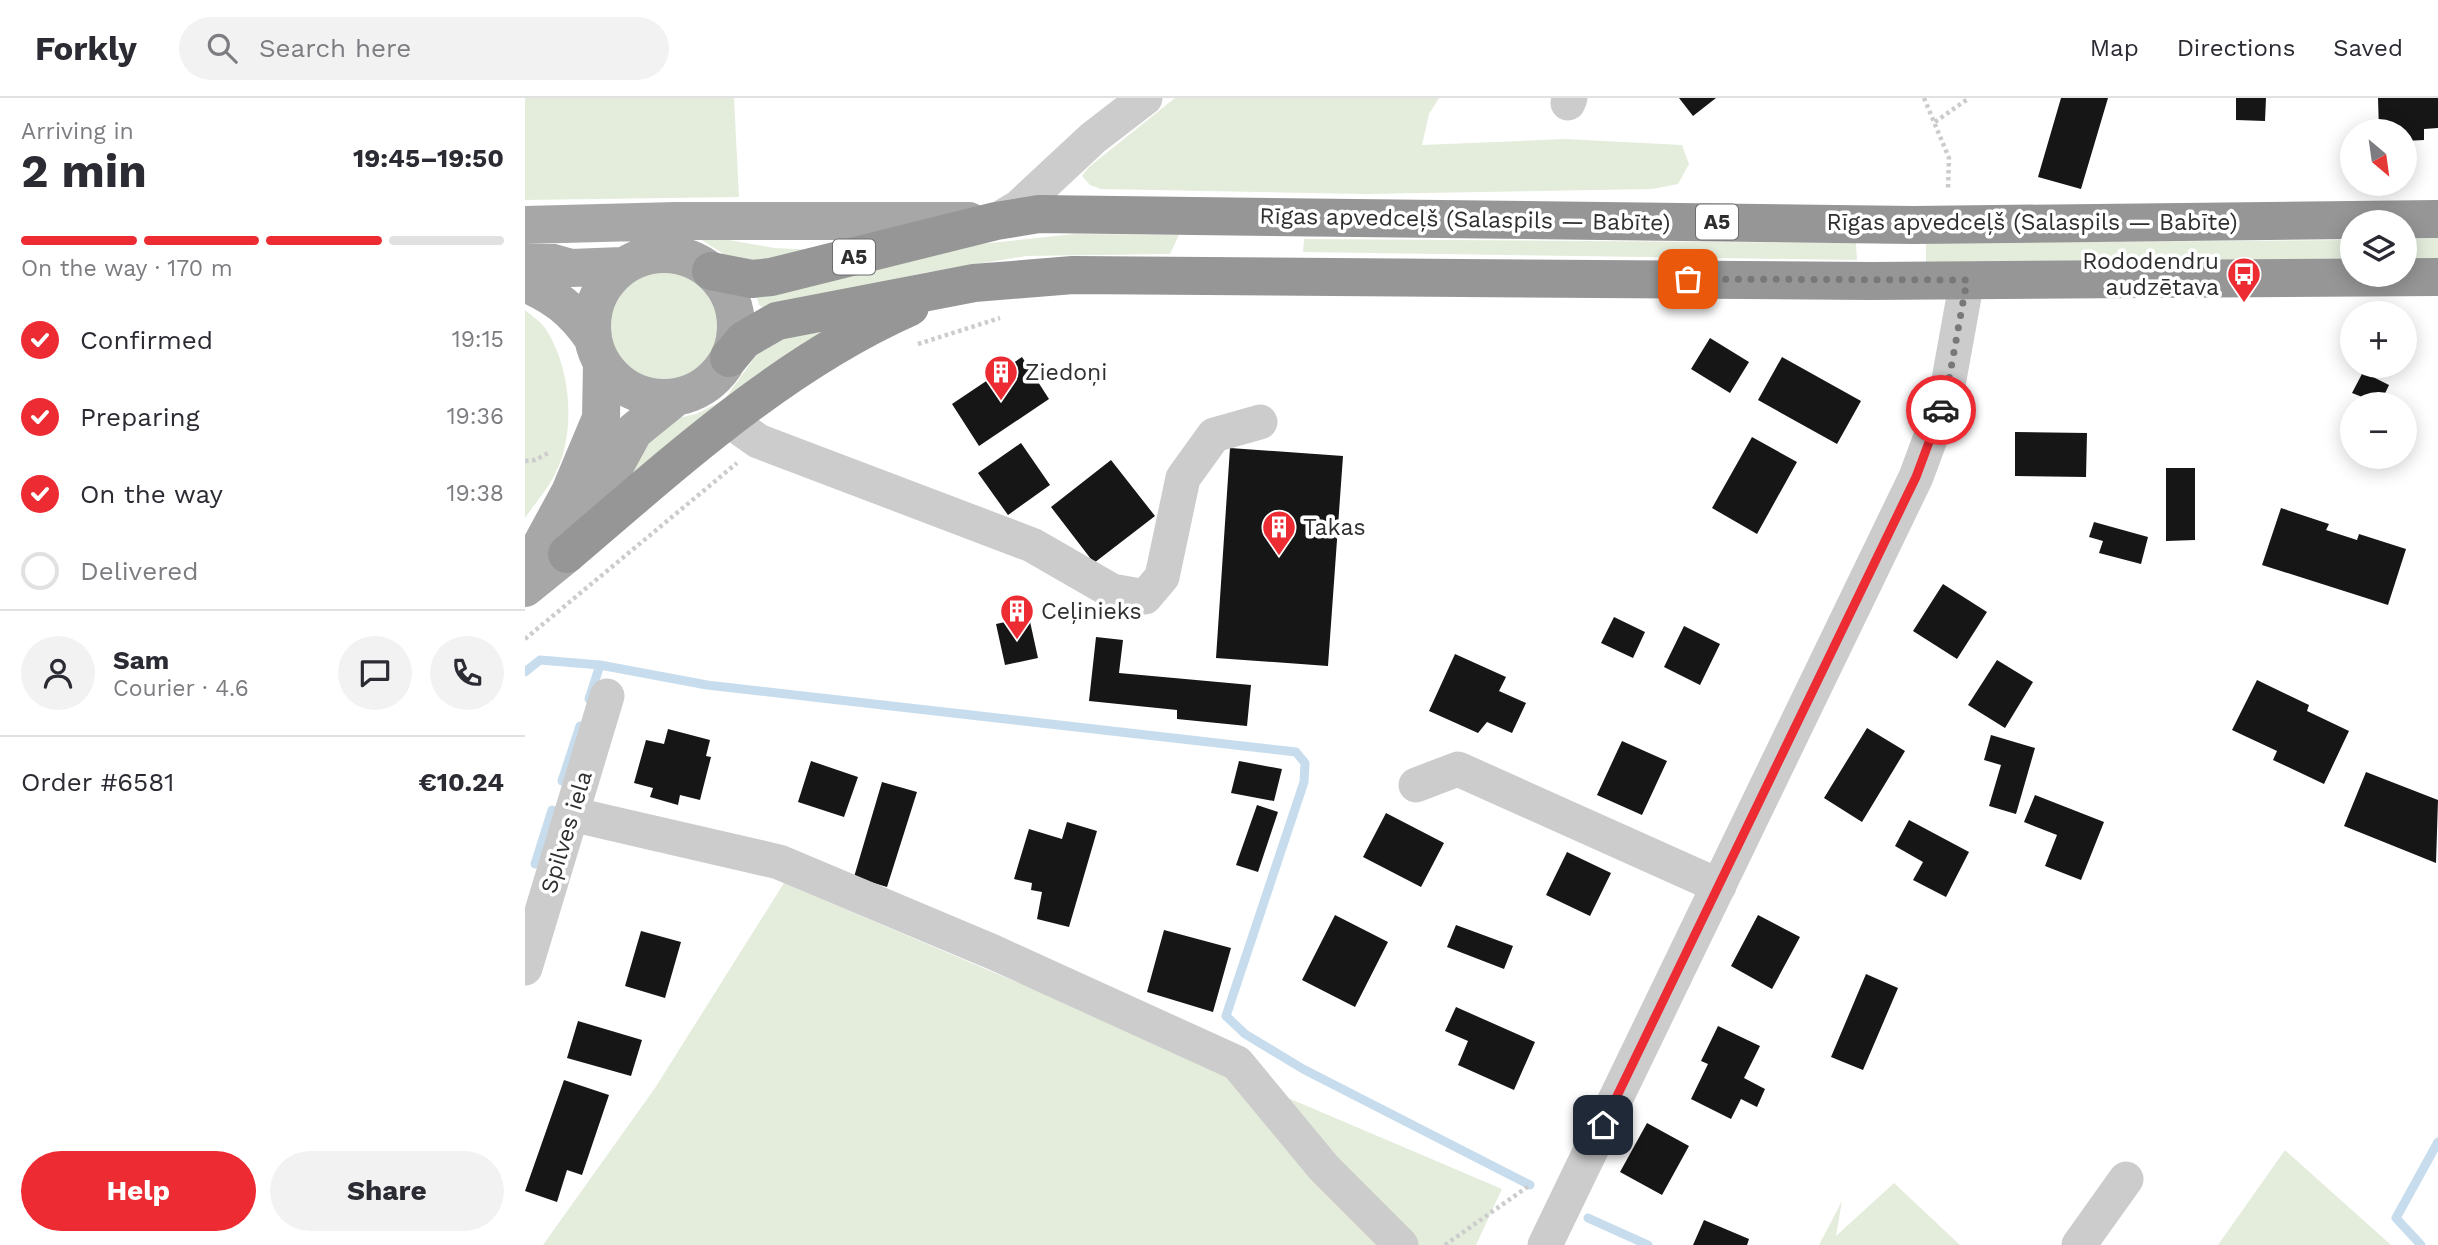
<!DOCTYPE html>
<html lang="en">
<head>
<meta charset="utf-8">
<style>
  body { margin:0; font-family:"Work Sans",sans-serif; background:#f2f2f3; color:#2b2b33; height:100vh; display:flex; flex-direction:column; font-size:26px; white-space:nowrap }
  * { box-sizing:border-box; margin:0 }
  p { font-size:23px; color:#7c7c81 }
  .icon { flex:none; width:38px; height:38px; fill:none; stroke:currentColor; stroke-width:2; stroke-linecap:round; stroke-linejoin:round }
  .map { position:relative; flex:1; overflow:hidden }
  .drawer { display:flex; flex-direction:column; background:#fff; width:525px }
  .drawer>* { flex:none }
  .needle { width:46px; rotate:151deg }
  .fabs { position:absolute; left:1815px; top:21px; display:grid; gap:14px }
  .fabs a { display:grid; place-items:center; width:77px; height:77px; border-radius:50%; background:#fff; box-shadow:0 4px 18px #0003; font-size:35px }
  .pin { position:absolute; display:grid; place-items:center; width:60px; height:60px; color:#fff; margin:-30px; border-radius:14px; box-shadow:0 4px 10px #0006 }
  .courier { position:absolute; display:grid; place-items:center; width:70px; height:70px; margin:-35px; border:5px solid #ec2b33; border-radius:50%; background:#fff; color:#222; box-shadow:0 2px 9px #0007 }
  .summary em { font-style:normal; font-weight:700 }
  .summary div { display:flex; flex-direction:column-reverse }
  .summary { display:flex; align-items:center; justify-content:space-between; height:119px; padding:0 21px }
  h1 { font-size:46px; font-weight:700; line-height:52px }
  .bar { display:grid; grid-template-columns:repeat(4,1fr); gap:10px 7px; align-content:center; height:84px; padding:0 21px }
  .bar i { height:9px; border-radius:5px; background:#e1e1e2 }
  .bar .on { background:#ec2b33 }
  .bar p { grid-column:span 4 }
  .line { display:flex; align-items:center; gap:18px; padding:0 21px; border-top:2px solid #e1e1e2 }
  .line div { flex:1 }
  .round { display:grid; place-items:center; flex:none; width:74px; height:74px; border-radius:37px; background:#f2f2f3 }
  ol { padding:0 21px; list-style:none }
  li { display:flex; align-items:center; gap:21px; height:77px }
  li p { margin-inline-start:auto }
  li .icon { padding:7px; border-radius:50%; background:#ec2b33; color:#fff; stroke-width:4 }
  li:last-child { color:#7c7c81 }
  li i { width:38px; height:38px; border:4px solid #e1e1e2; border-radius:50% }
  .action { display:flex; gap:14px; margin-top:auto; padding:14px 21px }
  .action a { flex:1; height:80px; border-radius:42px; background:#ec2b33; color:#fff; font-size:28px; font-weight:700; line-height:80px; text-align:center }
  .action a+a { background:#f2f2f3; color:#2b2b33 }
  header { display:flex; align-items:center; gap:42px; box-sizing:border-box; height:98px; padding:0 35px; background:#fff; border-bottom:2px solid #e1e1e2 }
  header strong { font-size:33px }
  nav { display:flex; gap:38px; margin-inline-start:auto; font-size:24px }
  .search { width:490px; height:63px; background:#f2f2f3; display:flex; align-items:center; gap:18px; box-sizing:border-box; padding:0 24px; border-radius:38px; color:#7c7c81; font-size:26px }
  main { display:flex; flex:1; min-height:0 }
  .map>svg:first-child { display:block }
</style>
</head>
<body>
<header>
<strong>Forkly</strong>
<div class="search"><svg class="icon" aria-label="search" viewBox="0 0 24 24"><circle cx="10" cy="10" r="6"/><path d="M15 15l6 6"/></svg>Search here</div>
<nav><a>Map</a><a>Directions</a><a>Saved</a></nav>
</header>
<main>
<section class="drawer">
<div class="summary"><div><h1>2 min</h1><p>Arriving in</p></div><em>19:45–19:50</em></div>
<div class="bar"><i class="on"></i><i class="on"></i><i class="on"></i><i></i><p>On the way · 170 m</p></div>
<ol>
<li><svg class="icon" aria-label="check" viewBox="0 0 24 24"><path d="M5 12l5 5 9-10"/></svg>Confirmed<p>19:15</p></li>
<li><svg class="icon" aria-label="check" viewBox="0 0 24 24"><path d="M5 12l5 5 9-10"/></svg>Preparing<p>19:36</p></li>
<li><svg class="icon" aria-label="check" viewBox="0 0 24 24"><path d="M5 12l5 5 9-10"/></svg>On the way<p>19:38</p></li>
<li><i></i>Delivered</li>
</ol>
<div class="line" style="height:126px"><a class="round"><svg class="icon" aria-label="person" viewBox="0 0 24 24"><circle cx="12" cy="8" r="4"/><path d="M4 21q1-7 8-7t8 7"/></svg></a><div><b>Sam</b><p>Courier · 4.6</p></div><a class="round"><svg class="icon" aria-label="chat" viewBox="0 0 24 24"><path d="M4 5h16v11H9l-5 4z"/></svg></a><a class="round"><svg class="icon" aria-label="phone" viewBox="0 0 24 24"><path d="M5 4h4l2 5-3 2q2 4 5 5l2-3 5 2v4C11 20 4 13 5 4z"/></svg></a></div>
<div class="line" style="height:91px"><div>Order #6581</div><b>€10.24</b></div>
<div class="action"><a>Help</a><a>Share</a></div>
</section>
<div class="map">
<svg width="1913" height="1147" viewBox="0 0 1913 1147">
  <rect width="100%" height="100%" fill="#fff"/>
  <path fill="#e4eddc" d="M 0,0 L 209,0 L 214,99 L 0,102 Z
    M 650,0 L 914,0 L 904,16 L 897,47 L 1040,41 L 1157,47 L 1164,66 L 1153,86 L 1127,91 L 840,96 L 576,91 L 565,87 L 557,78 L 564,69 Z
    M 549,136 L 654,137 L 645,156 L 501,158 L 398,175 L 240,211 L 234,207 L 232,200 L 429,149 Z
    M 176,137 L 249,150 L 292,152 L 216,167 L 172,139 Z
    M 1913,140 L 1913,160 L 1880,161 L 1880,141 Z
    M 779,141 L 1331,145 L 1332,162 L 778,154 Z
    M 1827,142 L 1827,162 L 1401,164 L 1401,145 Z
    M78 227a61 61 0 1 1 122 0a61 61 0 1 1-122 0Z
    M 0,212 C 7,218 15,223 20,230 C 47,270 52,338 28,380 C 20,394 9,407 0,420 Z
    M 320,220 L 77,418 L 116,339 L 149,321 L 171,316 L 199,302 L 240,245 Z
    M 259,785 L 977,1091 L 951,1147 L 18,1147 L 130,990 Z
    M 1760,1052 L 1866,1147 L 1693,1147 Z
    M 1369,1085 L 1435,1147 L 1294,1147 L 1317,1103 L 1311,1138 Z"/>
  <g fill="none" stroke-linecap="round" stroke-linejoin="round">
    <path stroke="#c7dded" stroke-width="9" d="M 0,574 L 15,562 L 75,567 L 182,587 L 771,654 L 780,665 L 779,684 L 701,918 L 720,936 L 778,971 L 1005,1087
      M 64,601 L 75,567
      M 37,683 L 55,628
      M 10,766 L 27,712
      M 1063,1120 L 1123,1147
      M 1896,1147 L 1871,1120 L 1913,1044"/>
  </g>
  <path fill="#161616" d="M 1154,0 L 1191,0 L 1168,18 Z
    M 1536,0 L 1583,0 L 1556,91 L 1513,79 Z
    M 1711,0 L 1741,0 L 1740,23 L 1711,22 Z
    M 1853,0 L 1913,0 L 1913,30 L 1899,31 L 1899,42 L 1880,43 L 1880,33 L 1854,33 Z
    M 1185,240 L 1224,264 L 1205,295 L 1166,271 Z
    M 497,259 L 524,301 L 454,348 L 427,306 Z
    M 1257,259 L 1336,303 L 1312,346 L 1233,302 Z
    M 1838,274 L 1864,287 L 1855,306 L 1827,295 Z
    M 1490,334 L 1562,335 L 1561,379 L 1490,378 Z
    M 1227,339 L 1272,364 L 1232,436 L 1187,410 Z
    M 496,345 L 525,387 L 483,417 L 453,375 Z
    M 705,350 L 818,358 L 803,568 L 691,560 Z
    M 586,362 L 630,418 L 569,465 L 526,409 Z
    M 1641,370 L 1670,370 L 1670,442 L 1641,443 Z
    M 1756,410 L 1804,426 L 1801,432 L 1832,442 L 1834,436 L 1881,451 L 1863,507 L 1737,467 Z
    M 1569,424 L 1623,439 L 1616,466 L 1574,455 L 1578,443 L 1564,439 Z
    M 1418,486 L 1462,514 L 1432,561 L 1388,533 Z
    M 504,519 L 513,560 L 480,567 L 471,526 Z
    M 1089,519 L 1120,534 L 1108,560 L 1076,545 Z
    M 1159,528 L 1195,546 L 1175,587 L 1139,569 Z
    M 571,539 L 598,542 L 594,575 L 726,587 L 722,628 L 652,621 L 652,612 L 564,603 Z
    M 930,556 L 981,579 L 974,593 L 1001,605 L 987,635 L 962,624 L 953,635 L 904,613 Z
    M 1472,562 L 1508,584 L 1480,630 L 1443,607 Z
    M 1732,582 L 1784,607 L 1782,613 L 1824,633 L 1799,686 L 1748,662 L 1752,653 L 1707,632 Z
    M 1342,630 L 1380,653 L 1337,724 L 1299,700 Z
    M 143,631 L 185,642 L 181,658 L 186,659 L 175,702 L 155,697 L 153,707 L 125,699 L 128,690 L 109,685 L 121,642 L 139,646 Z
    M 1466,637 L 1510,650 L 1491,716 L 1464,708 L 1476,667 L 1459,662 Z
    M 1097,643 L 1142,663 L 1117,717 L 1072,697 Z
    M 286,663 L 333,679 L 319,719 L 273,704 Z
    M 714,663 L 757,671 L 749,703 L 706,695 Z
    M 1841,674 L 1913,702 L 1911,765 L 1819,728 Z
    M 357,684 L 392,694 L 362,789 L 329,779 Z
    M 1510,697 L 1579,724 L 1556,782 L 1520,768 L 1532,737 L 1499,724 Z
    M 732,707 L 753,714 L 733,774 L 711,767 Z
    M 861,715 L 919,745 L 896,789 L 838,759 Z
    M 1384,722 L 1444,754 L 1421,799 L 1388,782 L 1398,764 L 1370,748 Z
    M 542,724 L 572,733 L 544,829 L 512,821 L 517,794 L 506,792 L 507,785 L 489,781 L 504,731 L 537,741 Z
    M 1042,754 L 1086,775 L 1065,818 L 1021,797 Z
    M 810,817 L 863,844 L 830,909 L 777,882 Z
    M 1233,817 L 1275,839 L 1247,891 L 1206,868 Z
    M 931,827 L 988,848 L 979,871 L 922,849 Z
    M 639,832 L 706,850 L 688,914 L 622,894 Z
    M 116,833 L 156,844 L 140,900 L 100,888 Z
    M 1341,876 L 1373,890 L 1338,972 L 1306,959 Z
    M 931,909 L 1010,944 L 989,992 L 933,967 L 943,943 L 920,933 Z
    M 53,923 L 117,942 L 106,978 L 42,960 Z
    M 1193,928 L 1235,948 L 1219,980 L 1240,991 L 1232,1009 L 1216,1001 L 1206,1021 L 1166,1001 L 1183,966 L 1176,963 Z
    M 39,982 L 84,997 L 57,1077 L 42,1072 L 32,1104 L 0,1093 Z
    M 1122,1025 L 1164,1048 L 1137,1097 L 1095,1074 Z
    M 1179,1122 L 1224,1141 L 1222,1147 L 1168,1147 Z"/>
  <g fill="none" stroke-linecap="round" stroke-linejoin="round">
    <path stroke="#ccc" stroke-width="4.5" stroke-dasharray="3.5 3.5" stroke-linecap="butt" d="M 1399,0 L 1424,60 L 1423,92
      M 1410,24 L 1444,0
      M 393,246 L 475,220
      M 0,363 L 10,362 L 25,354
      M 0,541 L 212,365
      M 920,1147 L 1005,1087"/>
    <path stroke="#ccc" stroke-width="35" d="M 1043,5 L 1045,0
      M 471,123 L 494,109 L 568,40 L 620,0
      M 205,323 L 233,343 L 507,447 L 587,493 L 620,499 L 637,479 L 658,380 L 689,337 L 735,324
      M 891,687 L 933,671 L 1194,788
      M 46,716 L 254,764 L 468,854 L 712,965 L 799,1070 L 876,1147
      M 0,870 L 82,598
      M 1020,1147 L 1391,379 L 1421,298 L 1442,182
      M 1554,1147 L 1601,1081"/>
    <path stroke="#a7a7a7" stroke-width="38" d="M 0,127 L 151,123 L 444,123
      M67 228a72 72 0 1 1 144 0a72 72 0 1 1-144 0Z
      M 0,157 L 46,170 L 97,168
      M 0,185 C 30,198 48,212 67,239
      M 2,473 L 45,394 L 76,320 L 77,265
      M 0,490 L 42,456 L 109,333 L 151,299"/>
    <path stroke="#969696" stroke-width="38" d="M 186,173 L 227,181 L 246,179 L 471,123 L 514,116 L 1389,127 L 1913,121
      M 204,260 L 219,242 L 252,223 L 449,185 L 548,177 L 1346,183 L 1913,179
      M 42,456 C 148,366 256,266 385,209"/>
  </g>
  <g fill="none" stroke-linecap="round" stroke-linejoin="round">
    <path stroke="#787878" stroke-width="7" stroke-dasharray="0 12.6" d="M 1163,181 L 1442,182 L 1421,298 L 1416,312"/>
    <path stroke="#ec2b33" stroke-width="9" d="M 1078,1027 L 1391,379 L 1416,312"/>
  </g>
  <defs>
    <g id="bus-pin" transform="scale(1.75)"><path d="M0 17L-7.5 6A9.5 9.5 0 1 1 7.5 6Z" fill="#ec2b33" stroke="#fff"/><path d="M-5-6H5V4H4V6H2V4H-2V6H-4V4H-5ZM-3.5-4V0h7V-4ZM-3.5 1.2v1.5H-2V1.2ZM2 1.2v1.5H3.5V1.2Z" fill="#fff"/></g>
    <g id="building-pin" transform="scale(1.75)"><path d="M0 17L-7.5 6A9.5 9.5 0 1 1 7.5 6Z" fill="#ec2b33" stroke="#fff"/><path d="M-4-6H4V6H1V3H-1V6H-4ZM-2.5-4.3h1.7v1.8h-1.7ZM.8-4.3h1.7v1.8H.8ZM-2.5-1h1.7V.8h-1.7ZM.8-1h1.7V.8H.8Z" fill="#fff"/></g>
  </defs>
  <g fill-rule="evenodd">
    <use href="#bus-pin" x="1719" y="176"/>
    <use href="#building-pin" x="476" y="274"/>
    <use href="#building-pin" x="754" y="429"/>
    <use href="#building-pin" x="492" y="513"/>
  </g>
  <g text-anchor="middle" stroke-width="7" stroke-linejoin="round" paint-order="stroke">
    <g fill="#fff" stroke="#6d6d6d" stroke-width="2">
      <rect x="1171" y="106.5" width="42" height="35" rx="5"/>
      <rect x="308" y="141.5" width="42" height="35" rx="5"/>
    </g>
    <g font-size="21" font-weight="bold" fill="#2f2f2f">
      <text x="1192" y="131">A5</text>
      <text x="329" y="166">A5</text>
    </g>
    <g font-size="23" fill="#2f2f2f" stroke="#fff">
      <text transform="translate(940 121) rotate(1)" y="8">Rīgas apvedceļš (Salaspils — Babīte)</text>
      <text x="1507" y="132">Rīgas apvedceļš (Salaspils — Babīte)</text>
      <text transform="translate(41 734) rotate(-73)" y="8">Spilves iela</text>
    </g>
    <g font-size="23" fill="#2f2f2f" stroke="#fff" text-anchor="start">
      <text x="1694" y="171" text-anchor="end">Rododendru<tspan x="1694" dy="26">audzētava</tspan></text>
      <text x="500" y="282">Ziedoņi</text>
      <text x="778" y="437">Takas</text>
      <text x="516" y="521">Ceļinieks</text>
    </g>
  </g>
</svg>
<div class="fabs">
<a><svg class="needle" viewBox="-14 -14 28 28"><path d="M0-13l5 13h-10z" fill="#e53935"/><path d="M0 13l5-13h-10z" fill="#7c7c81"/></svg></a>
<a><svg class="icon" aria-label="layers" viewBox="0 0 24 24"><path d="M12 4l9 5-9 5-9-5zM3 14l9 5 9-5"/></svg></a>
<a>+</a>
<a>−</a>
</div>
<div class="pin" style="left:1163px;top:181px;background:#ea580c"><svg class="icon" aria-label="bag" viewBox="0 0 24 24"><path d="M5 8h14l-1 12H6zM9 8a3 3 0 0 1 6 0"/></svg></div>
<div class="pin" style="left:1078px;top:1027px;background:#1f2937"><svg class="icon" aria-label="home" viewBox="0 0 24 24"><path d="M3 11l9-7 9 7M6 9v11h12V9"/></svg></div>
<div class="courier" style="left:1416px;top:312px"><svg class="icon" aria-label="car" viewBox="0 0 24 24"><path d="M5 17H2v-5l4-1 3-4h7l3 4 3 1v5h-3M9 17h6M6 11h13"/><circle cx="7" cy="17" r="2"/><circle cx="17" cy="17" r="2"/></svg></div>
</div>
</main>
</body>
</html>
